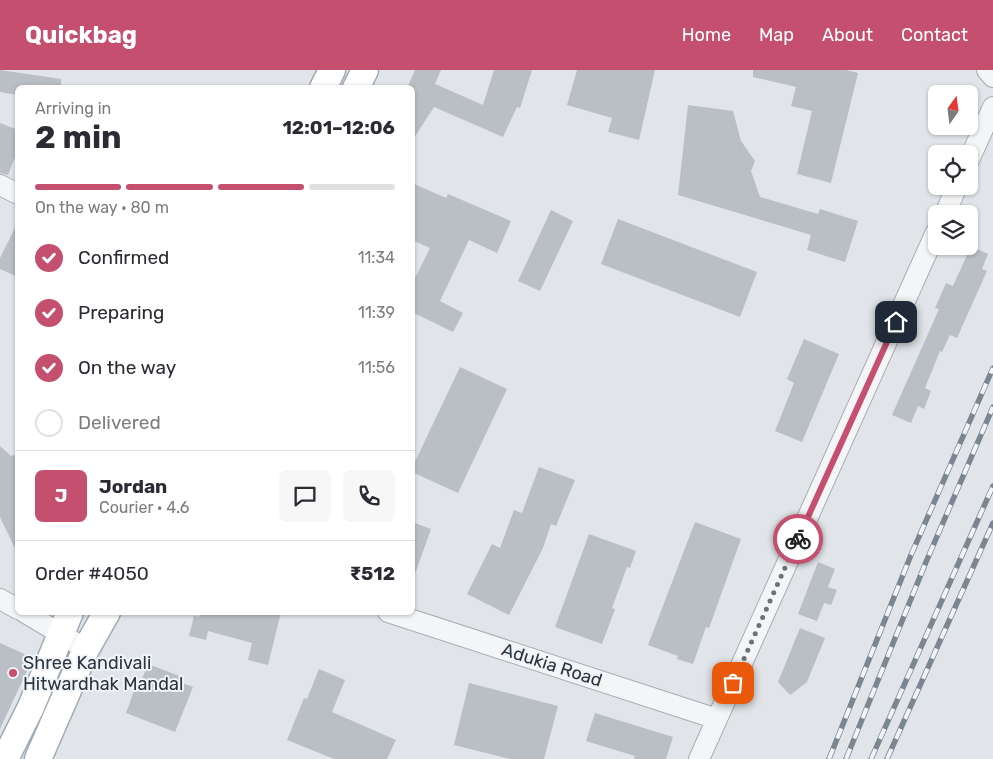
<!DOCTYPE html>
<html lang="en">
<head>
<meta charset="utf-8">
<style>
  body { margin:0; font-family:Rubik,sans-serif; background:#f7f7f7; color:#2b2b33; height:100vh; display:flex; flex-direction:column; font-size:19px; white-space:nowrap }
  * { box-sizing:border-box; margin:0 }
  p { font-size:16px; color:#7c7c81 }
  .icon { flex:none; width:28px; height:28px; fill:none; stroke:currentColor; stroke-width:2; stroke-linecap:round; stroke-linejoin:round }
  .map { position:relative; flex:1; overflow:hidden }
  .side { position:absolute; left:15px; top:15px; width:400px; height:530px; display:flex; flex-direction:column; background:#fff; border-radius:8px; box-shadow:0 1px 4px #0004 }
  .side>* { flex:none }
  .needle { width:32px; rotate:14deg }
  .controls { position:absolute; left:928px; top:15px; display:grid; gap:10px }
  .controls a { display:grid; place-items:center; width:50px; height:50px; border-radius:8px; background:#fff; box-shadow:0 1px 4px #0004; font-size:25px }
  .pin { position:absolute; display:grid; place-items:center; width:42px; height:42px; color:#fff; margin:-21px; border-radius:10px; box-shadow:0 2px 8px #0006 }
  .courier { position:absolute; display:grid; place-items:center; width:50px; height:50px; margin:-25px; border:4px solid #c54f6f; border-radius:50%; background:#fff; color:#222; box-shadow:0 1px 6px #0007 }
  .summary em { font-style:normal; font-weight:700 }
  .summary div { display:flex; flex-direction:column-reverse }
  .summary { display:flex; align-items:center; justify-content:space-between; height:85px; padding:0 20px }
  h1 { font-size:32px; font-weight:700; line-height:38px }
  .bar { display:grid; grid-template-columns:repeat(4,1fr); gap:8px 5px; align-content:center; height:60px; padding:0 20px }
  .bar i { height:6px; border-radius:4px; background:#e1e1e2 }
  .bar .selected { background:#c54f6f }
  .bar p { grid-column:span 4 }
  .line { display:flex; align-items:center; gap:12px; padding:0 20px; border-top:1px solid #e1e1e2 }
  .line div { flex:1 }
  .round { display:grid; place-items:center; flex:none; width:52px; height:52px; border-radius:8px; background:#f7f7f7 }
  ol { padding:0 20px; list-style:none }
  li { display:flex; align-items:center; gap:15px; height:55px }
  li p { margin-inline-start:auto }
  li .icon { padding:5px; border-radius:50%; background:#c54f6f; color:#fff; stroke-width:4 }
  li:last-child { color:#7c7c81 }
  li i { width:28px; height:28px; border:2px solid #e1e1e2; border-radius:50% }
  header { display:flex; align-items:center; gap:30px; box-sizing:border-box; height:70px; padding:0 25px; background:#c54f6f; color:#fff }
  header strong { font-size:24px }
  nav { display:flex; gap:28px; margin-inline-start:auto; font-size:18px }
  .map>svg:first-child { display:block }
</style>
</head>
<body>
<header>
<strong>Quickbag</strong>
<nav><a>Home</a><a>Map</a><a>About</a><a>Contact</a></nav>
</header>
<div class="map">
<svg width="993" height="689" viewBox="0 0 993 689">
  <rect width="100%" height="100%" fill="#e1e5e9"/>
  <path fill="#b9bfc5" d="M 0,0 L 61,9 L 61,18 L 18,18 L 18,25 L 0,22 Z
    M 415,0 L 441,0 L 435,14 L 483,35 L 494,0 L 532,0 L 520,38 L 517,37 L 503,67 L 434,37 L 412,71 L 412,18 L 407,18 Z
    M 577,0 L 655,0 L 639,70 L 608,62 L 612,48 L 567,35 Z
    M 753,0 L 846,0 L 858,3 L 831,113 L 797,104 L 812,41 L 791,36 L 796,17 L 753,7 Z
    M 688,35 L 733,41 L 741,71 L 755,91 L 751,101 L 760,127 L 818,144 L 820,139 L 858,151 L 845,192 L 807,180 L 811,165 L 678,125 Z
    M 0,53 L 18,60 L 18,79 L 8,105 L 0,103 Z
    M 412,113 L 446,128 L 448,124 L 511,151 L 497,183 L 469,170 L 440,231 L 463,243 L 453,262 L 412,242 L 412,214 L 430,178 L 412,170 Z
    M 551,140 L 573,151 L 540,221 L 518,211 Z
    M 618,149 L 757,202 L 740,247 L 601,194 Z
    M 18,152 L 18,207 L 0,199 L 0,188 Z
    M 971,176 L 988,184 L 982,199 L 987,201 L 957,268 L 950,265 L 942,282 L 940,281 L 925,318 L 931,321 L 924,339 L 918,336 L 911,353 L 892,345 L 939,239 L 935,238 L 946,213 L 953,216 Z
    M 804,269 L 839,284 L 802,372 L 775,361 L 794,313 L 787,309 Z
    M 460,297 L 507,319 L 458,423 L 412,402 L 412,398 Z
    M 0,376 L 11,386 L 18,384 L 18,485 L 0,447 Z
    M 539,397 L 575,410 L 556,456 L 551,454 L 543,478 L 509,545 L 467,524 L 492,474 L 500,478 L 514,440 L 522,443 Z
    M 412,452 L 431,459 L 415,504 L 412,504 Z
    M 695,452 L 741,469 L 709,558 L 706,557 L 693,594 L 677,589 L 678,586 L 648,575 Z
    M 589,464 L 636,481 L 630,498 L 627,497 L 612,538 L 615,539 L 602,574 L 555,557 Z
    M 818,492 L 835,499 L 828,517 L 837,520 L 831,535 L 824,533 L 817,551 L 798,544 Z
    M 201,542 L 281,542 L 268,595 L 248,590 L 252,573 L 208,561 L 206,570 L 189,566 L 194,546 L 199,547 Z
    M 800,558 L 825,568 L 807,612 L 790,625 L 778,612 Z
    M 0,573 L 33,588 L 0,659 Z
    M 148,594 L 182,607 L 180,612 L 193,617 L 175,662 L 126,643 L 134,621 L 137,622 Z
    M 319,599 L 345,610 L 332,642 L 396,670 L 387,689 L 334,689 L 287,670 L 304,628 L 307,629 Z
    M 469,613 L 558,636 L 544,689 L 510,689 L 454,675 Z
    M 595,643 L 673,667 L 666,689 L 634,689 L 635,686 L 586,671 Z"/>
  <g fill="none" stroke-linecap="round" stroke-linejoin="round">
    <g stroke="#a7adb3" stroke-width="22">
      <path id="minor" d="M 987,0 L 993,7
        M 969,90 L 993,37
        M 0,115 L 18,124
        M 945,144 L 957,116
        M 0,529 L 18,539
        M 24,542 L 86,579
        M 388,542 L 717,649
        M 699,689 L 936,162"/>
    </g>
    <g stroke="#a1abb4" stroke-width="29">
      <path id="major" d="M 323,18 L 332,0
        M 356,18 L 365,0
        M 5,689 L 31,637 L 70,542
        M 38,689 L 86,579 L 107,542"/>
    </g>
    <use href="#minor" stroke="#f4f5f7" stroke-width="20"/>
    <use href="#major" stroke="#fff" stroke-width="26"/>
    <g stroke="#7c8691" stroke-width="5.5">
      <path id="rail" d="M 829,689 L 911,485 L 993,298
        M 846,689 L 926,492 L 993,337
        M 871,689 L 993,416
        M 887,689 L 993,453"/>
    </g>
    <use href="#rail" stroke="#f1f4f6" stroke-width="4" stroke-dasharray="11" stroke-linecap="butt"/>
  </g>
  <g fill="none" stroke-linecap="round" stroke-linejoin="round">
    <path stroke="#6b737a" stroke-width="5" stroke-dasharray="0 9" d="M 733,613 L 798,469"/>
    <path stroke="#c54f6f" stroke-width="6" d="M 798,469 L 896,252"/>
  </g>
  <circle fill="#c54f6f" stroke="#f1f4f6" stroke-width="2" cx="13" cy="603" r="5"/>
  <g text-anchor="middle" stroke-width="4" stroke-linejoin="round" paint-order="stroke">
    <g font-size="18" fill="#2b353f" stroke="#f1f4f6" text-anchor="start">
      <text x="23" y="599">Shree Kandivali<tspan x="23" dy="21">Hitwardhak Mandal</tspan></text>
    </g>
    <g font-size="18" fill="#2b353f" stroke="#f1f4f6">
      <text transform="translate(552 595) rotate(18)" y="6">Adukia Road</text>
    </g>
  </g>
</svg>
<div class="controls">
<a><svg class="needle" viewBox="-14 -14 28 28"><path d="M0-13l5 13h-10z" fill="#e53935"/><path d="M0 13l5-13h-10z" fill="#7c7c81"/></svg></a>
<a><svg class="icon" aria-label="locate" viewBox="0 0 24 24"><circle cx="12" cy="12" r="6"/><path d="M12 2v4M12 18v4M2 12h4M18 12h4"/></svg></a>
<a><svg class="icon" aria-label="layers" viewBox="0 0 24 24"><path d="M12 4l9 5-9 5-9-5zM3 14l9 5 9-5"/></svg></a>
</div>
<div class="pin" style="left:733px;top:613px;background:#ea580c"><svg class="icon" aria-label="bag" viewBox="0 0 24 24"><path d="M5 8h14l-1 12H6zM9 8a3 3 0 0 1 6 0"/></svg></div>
<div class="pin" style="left:896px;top:252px;background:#1f2937"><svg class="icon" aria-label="home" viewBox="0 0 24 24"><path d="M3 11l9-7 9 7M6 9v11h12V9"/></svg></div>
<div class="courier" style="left:798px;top:469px"><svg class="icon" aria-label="bike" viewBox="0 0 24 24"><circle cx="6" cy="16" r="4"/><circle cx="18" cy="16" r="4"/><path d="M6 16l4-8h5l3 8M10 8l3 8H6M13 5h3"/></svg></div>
<section class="side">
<div class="summary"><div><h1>2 min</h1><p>Arriving in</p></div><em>12:01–12:06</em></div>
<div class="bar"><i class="selected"></i><i class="selected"></i><i class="selected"></i><i></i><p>On the way · 80 m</p></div>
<ol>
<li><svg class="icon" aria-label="check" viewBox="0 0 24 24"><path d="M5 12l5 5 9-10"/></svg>Confirmed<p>11:34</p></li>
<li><svg class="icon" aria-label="check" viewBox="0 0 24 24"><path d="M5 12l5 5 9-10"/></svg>Preparing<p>11:39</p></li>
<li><svg class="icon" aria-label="check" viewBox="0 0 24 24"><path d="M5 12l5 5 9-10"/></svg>On the way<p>11:56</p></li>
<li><i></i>Delivered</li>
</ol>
<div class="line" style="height:90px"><b class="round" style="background:#c54f6f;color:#fff">J</b><div><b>Jordan</b><p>Courier · 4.6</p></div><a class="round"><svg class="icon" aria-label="chat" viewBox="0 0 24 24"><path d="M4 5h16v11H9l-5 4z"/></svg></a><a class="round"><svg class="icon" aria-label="phone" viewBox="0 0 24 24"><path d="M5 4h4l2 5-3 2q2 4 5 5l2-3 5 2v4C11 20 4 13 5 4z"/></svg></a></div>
<div class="line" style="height:65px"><div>Order #4050</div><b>₹512</b></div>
</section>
</div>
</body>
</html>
